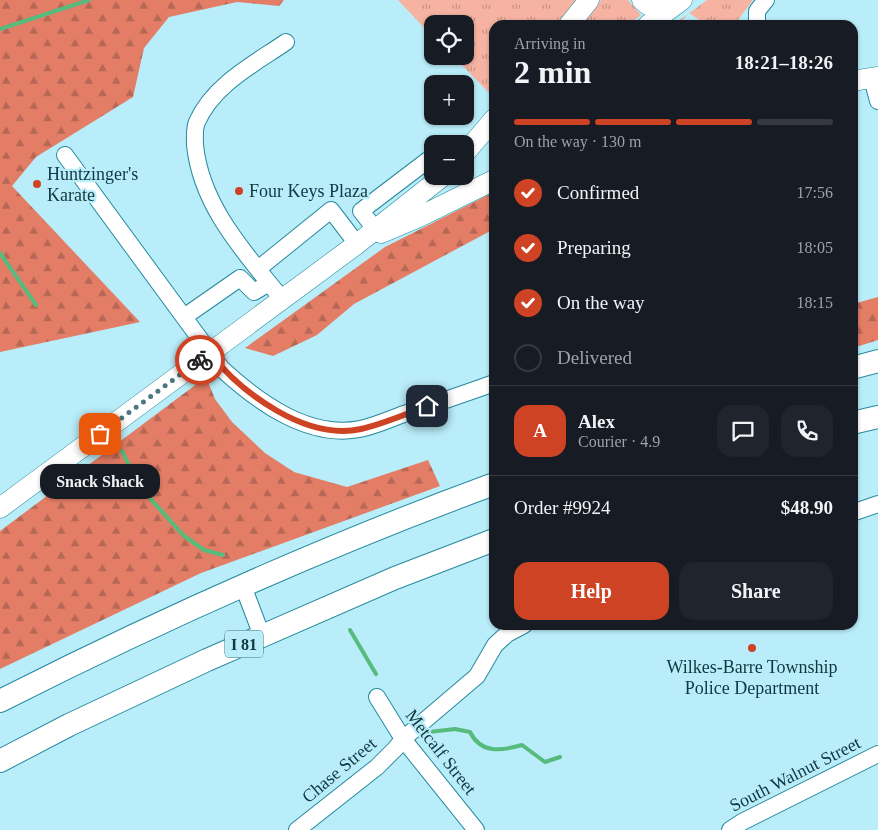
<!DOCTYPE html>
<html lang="en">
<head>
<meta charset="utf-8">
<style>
  body { margin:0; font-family:Georgia,serif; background:#20242c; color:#f1f3f6; height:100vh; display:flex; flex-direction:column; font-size:19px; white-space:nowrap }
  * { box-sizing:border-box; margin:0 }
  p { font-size:16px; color:#9ea1a6 }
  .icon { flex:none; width:28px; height:28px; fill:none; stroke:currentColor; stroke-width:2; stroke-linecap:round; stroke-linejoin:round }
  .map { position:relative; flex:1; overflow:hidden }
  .drawer { position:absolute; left:489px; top:20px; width:369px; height:610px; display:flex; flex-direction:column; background:#171b24; border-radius:15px; box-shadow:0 1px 4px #0004 }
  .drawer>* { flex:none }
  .fabs { position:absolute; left:424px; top:15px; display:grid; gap:10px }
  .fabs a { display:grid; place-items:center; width:50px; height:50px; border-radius:10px; background:#171b24; box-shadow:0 1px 4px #0004; font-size:25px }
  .pin { position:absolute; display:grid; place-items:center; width:42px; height:42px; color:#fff; margin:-21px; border-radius:10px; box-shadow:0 2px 8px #0006 }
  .courier { position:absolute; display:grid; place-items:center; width:50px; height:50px; margin:-25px; border:4px solid #cd4323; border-radius:50%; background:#fff; color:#222; box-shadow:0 1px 6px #0007 }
  .bubble { position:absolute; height:35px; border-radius:15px; background:#171b24; box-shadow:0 1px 4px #0004; font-size:16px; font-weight:700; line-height:35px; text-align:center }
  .overview em { font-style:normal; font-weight:700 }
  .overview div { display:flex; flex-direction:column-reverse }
  .overview { display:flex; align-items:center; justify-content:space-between; height:85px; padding:0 25px }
  h1 { font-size:32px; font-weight:700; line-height:38px }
  .bar { display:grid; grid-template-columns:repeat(4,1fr); gap:8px 5px; align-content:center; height:60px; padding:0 25px }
  .bar i { height:6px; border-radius:4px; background:#363941 }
  .bar .on { background:#cd4323 }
  .bar p { grid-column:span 4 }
  .line { display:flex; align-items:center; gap:12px; padding:0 25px; border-top:1px solid #363941 }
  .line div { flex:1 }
  .round { display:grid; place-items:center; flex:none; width:52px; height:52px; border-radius:15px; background:#20242c }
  ol { padding:0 25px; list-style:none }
  li { display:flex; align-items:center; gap:15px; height:55px }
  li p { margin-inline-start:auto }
  li .icon { padding:5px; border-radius:50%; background:#cd4323; color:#fff; stroke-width:4 }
  li:last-child { color:#9ea1a6 }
  li i { width:28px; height:28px; border:2px solid #363941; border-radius:50% }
  .action { display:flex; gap:10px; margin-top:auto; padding:10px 25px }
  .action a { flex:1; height:58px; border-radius:15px; background:#cd4323; color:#fff; font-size:20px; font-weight:700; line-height:58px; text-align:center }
  .action a+a { background:#20242c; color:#f1f3f6 }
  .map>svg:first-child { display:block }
</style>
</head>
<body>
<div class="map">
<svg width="878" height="830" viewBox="0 0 878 830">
  <defs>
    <pattern id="grass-tufts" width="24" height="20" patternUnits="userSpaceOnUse" patternTransform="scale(1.25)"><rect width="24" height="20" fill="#f7b3a2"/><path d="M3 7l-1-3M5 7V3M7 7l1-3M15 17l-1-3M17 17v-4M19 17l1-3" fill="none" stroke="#c79386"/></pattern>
    <pattern id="forest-firs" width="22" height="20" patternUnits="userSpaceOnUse" patternTransform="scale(1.25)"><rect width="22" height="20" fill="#e37d65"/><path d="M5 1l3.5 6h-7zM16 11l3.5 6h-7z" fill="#b76755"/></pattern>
  </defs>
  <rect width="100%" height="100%" fill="#b9edf9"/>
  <path fill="url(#grass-tufts)" d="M 398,0 L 580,0 L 561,25 L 494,25 L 494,98 L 453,56 L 465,56 L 465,24 L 432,24 L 432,36 Z
    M 601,0 L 628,0 L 641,15 L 628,25 L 582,25 Z
    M 707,0 L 753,0 L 734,25 L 707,25 L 689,13 L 678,25 L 673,25 Z"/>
  <path fill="url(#forest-firs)" d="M 0,0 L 284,0 L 279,6 L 237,2 L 169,17 L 144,48 L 133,97 L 36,157 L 12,186 L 140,322 L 0,352 Z
    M 494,192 L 494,229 L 354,304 L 317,335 L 273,356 L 245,348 L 385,247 Z
    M 878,297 L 878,340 L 853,348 L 853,304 Z
    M 206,377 L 215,399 L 232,422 L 265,453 L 294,472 L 347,487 L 428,460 L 440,486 L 201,573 L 0,669 L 0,531 Z"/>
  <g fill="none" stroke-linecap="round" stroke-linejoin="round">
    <path stroke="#56bb7d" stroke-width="4" d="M 0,29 L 89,0
      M 0,253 L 36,305
      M 122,451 L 135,478 L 147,495 L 183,535 L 204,550 L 223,555
      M 350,630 L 376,674
      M 429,732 L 455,729 L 470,732 C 481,754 501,751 522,745 L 545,762 L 560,757"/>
    <g stroke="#258a9d" stroke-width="18">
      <path id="minor" d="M 757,25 L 757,11 L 766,0
        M 872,78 L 878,101
        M 65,155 L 222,369 C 258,402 308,439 360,429 C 375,426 390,419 404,414 C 434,404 464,394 494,383
        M 379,234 L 361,211 L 428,160 L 432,164
        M 258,269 L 331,210 L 357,244
        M 282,299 C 245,253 201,206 195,145 C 195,138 194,128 197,122 C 213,85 254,64 286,42
        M 184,317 L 240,278 L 254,292 L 269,283
        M 852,513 L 878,504
        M 243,586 L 262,636
        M 377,697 L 403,739 L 476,830
        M 297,830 L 377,767 L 396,748 L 403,739 L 477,676 L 495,645 L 507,634 L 524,625
        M 730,830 L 742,822 L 878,754"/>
    </g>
    <g stroke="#258a9d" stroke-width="21">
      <path id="major" d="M 642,0 L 648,5 L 664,3 L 674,0
        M 569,25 L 589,0
        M 648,25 L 682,0
        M 852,81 L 878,77
        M 465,153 L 494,119
        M 381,233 L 419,217 L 494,180
        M 0,508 L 357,244 L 443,176"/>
    </g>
    <g stroke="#258a9d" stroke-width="24">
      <path id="highway" d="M 852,368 L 878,361
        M 852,423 L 878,417
        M 0,701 C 160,620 325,546 494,484
        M 0,761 L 69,725 L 207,660 L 395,578 L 494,540"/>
    </g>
    <use href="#minor" stroke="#fff" stroke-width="16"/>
    <use href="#major" stroke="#fff" stroke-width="20"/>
    <use href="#highway" stroke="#fff" stroke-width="22"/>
  </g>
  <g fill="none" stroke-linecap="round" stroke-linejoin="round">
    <path stroke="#4b7781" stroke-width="5" stroke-dasharray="0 9" d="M 100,434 L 200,360"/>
    <path stroke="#cd4323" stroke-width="6" d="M 200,360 L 210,353 C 241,393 306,441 361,429 C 383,424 406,414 427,406"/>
  </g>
  <g fill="#cd4323" stroke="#b9edf9" stroke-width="2">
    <circle cx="37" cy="184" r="5"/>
    <circle cx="239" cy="191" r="5"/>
    <circle cx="752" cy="648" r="5"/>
  </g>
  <g text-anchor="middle" stroke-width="4.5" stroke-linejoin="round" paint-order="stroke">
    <rect fill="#b9edf9" stroke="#436e78" stroke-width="1" x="225" y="630.5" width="38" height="27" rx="4"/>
    <g font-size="16" font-weight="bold" fill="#103841">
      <text x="244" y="650">I 81</text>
    </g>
    <g font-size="18" fill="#103841" stroke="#b9edf9" text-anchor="start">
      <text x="47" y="180">Huntzinger's<tspan x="47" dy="21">Karate</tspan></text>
      <text x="249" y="197">Four Keys Plaza</text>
      <text x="752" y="673" text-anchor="middle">Wilkes-Barre Township<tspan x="752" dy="21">Police Department</tspan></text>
    </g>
    <g font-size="18" fill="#103841" stroke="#b9edf9">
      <text transform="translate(441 752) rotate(52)" y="6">Metcalf Street</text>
      <text transform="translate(339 770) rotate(-40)" y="6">Chase Street</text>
      <text transform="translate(795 774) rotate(-27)" y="6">South Walnut Street</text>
    </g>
  </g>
</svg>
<div class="fabs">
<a><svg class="icon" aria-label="locate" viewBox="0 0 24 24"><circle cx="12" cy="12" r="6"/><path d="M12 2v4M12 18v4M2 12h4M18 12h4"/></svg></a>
<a>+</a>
<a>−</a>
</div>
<div class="pin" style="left:100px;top:434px;background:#ea580c"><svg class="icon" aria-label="bag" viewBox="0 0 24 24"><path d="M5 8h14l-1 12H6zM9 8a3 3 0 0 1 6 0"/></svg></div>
<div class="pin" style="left:427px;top:406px;background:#1f2937"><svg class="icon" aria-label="home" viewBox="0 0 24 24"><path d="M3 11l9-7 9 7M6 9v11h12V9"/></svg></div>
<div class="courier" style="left:200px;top:360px"><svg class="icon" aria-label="bike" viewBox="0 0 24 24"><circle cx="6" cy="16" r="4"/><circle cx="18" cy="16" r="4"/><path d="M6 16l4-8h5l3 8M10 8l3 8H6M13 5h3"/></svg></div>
<div class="bubble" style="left:40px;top:464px;width:120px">Snack Shack</div>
<section class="drawer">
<div class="overview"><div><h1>2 min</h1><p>Arriving in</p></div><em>18:21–18:26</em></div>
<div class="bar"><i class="on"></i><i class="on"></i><i class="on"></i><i></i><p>On the way · 130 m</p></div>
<ol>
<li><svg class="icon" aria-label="check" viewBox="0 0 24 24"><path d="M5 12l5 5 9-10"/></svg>Confirmed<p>17:56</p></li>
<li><svg class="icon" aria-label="check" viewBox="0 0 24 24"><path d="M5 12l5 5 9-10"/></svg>Preparing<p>18:05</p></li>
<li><svg class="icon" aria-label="check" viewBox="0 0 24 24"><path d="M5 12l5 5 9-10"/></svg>On the way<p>18:15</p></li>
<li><i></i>Delivered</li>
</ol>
<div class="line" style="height:90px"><b class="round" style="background:#cd4323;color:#fff">A</b><div><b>Alex</b><p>Courier · 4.9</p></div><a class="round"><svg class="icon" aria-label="chat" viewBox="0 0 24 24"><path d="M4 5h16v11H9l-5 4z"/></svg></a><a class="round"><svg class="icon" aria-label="phone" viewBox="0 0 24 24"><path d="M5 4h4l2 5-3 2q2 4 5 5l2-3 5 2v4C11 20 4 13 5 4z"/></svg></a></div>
<div class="line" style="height:65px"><div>Order #9924</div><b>$48.90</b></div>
<div class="action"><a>Help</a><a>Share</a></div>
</section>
</div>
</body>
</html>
